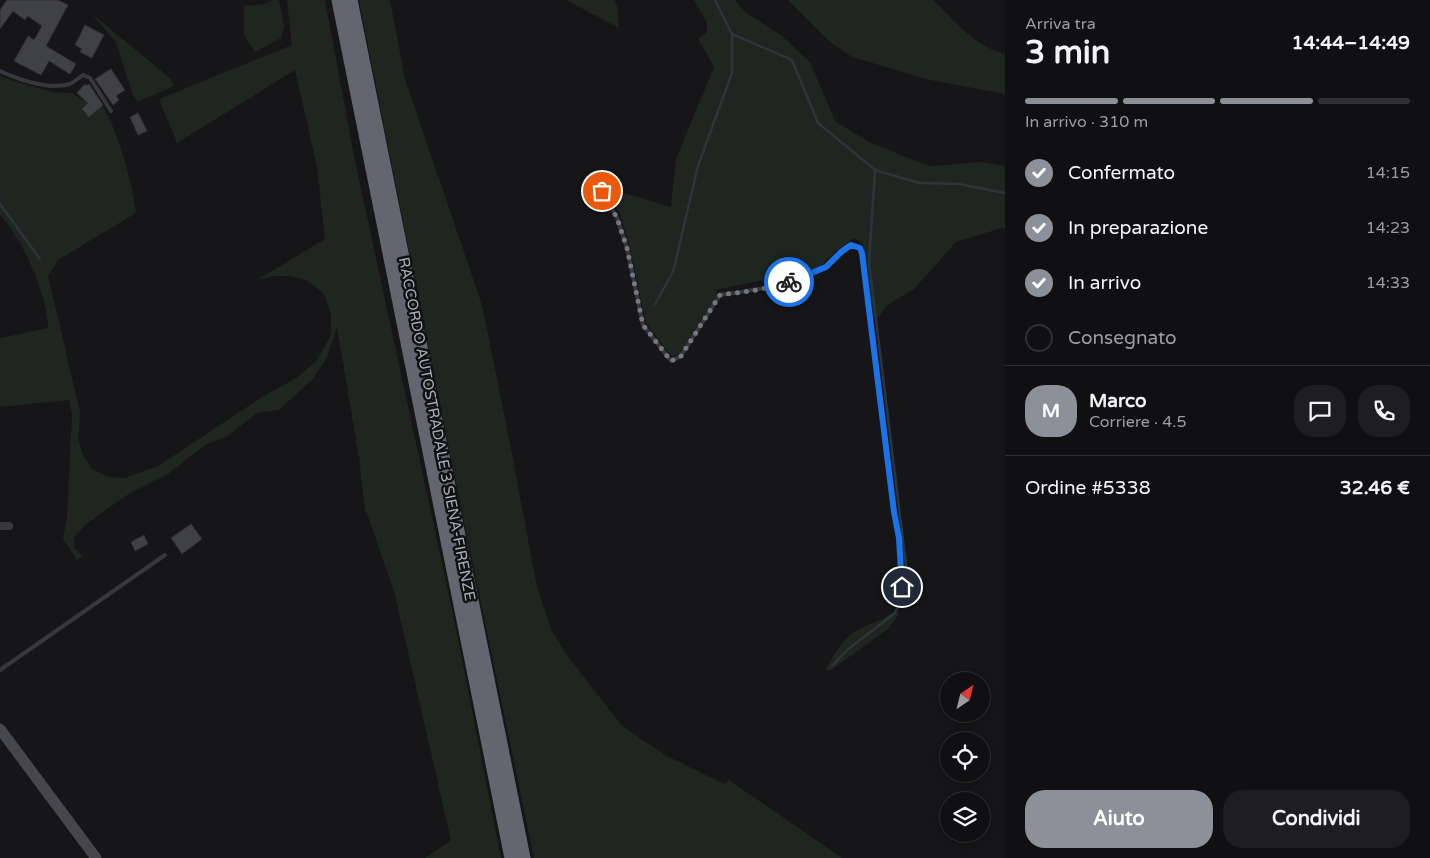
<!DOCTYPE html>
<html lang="it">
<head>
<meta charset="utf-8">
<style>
  body { margin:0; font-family:"Varela Round",sans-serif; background:#1e1e20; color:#f1f3f6; height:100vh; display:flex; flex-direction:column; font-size:19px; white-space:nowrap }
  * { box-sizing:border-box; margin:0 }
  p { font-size:16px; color:#9c9d9f }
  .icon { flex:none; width:28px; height:28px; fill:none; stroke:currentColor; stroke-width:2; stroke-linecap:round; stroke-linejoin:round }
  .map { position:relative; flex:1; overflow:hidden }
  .sheet { display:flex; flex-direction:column; background:#101012; width:425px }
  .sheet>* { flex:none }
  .needle { width:32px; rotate:35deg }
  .controls { position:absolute; left:940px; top:672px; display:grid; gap:10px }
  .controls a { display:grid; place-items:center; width:50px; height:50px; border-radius:50%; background:#101012; box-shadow:0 2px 8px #0003,0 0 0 1px #303032; font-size:25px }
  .pin { position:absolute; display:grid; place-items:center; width:42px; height:42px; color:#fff; margin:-21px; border:2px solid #fff; border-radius:50%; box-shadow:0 1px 5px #0007 }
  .courier { position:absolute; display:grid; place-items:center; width:50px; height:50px; margin:-25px; border:4px solid #1a73e8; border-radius:50%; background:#fff; color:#222; box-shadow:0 1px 6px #0007 }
  .summary em { font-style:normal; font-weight:700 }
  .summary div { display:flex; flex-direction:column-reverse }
  .summary { display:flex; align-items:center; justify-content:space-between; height:85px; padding:0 20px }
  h1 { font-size:32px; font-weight:700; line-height:38px }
  .bar { display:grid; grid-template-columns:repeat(4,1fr); gap:8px 5px; align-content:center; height:60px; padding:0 20px }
  .bar i { height:6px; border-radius:4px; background:#303032 }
  .bar .selected { background:#8c9099 }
  .bar p { grid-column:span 4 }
  .line { display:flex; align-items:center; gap:12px; padding:0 20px; border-top:1px solid #303032 }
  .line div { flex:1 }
  .round { display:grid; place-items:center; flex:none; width:52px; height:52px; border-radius:20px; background:#1e1e20 }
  ol { padding:0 20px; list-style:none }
  li { display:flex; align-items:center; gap:15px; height:55px }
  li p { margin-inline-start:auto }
  li .icon { padding:5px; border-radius:50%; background:#8c9099; color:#fff; stroke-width:4 }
  li:last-child { color:#9c9d9f }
  li i { width:28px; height:28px; border:2px solid #303032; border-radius:50% }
  .action { display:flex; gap:10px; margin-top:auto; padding:10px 20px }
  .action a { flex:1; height:58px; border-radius:20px; background:#8c9099; color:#fff; font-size:20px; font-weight:700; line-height:58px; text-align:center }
  .action a+a { background:#1e1e20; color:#f1f3f6 }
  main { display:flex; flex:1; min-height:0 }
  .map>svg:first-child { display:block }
</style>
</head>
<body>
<main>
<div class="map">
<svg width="1005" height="858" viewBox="0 0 1005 858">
  <rect width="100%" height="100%" fill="#161618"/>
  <path fill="#1e261f" d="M 273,0 L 279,0 L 284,26 L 281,38 L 255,52 L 244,35 L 244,6 L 264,4 Z
    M 287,0 L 325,0 L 355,161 L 454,619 L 501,858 L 425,858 L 451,840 L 395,595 L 370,521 L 365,510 L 359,458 L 337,327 L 327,357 L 313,379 L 279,410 L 257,413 L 226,437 L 205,445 L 168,474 L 127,495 L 85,525 L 74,538 L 74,548 L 83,556 L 77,560 L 63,538 L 67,517 L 72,416 L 69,400 L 0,407 L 0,338 L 48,328 C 48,296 22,238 0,215 L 0,76 L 20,83 L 52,92 L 72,93 L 82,100 L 100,102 C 119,131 131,179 136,213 L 58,260 L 48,276 L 80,412 L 78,439 L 83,455 L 91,468 L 108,477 L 124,478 L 158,466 L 262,397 L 298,377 L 317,360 L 331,335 L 331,313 L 324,294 L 308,281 L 291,276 L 274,276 L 257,280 L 325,239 L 317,167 L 295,70 L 177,143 L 159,99 L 292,45 Z
    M 359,0 L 390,0 L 405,79 L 482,305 L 509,438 L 537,587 L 551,629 L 566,654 L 622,726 L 665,755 L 724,784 L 729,780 L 842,858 L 534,858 L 436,386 Z
    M 566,0 L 614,0 L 617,6 L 619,28 Z
    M 694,0 L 735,0 L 745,12 L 782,36 L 810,62 L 835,121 L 869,142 L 929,166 L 982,162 L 1005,166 L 1005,227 L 956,242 L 914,289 L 886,306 L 879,317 L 873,317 L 863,244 L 855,238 L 840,248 L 820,266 L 804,272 L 715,290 L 718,294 L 680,354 L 671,356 L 646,323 L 629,244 L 620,214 L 604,187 L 671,207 L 676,159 L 714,67 L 698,39 L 707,32 L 707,23 Z
    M 788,0 L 933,0 C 956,22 974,46 1005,54 L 1005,94 L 930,80 L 852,57 L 829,41 Z
    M 91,13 L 170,78 L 174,86 L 138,102 L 133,95 L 116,42 Z
    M 893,612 L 899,614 L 888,629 L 831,670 L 825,670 C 832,659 840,642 851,634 C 864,625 880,622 893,612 Z"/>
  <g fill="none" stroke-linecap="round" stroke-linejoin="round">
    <path stroke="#2c353c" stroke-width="2.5" d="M 715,0 L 732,34 L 792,60 L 818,123 L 875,170 L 919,183 L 959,184 L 1005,193
      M 0,204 L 40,259
      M 655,304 L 673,272 L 698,166 L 732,73 L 732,34
      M 832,666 L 847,650 L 895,613 L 908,581 L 869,262 L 875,170"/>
  </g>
  <path fill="#404145" stroke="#303034" d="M 7,0 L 58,0 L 68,5 L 46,46 L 76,64 L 70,74 L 49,61 L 41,75 L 14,61 L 28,36 L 34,40 L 42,26 L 28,16 L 25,20 L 13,11 L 0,29 L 0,10 Z
    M 85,25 L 104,35 L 92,58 L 80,52 L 82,49 L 75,45 Z
    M 111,69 L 125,90 L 116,96 L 119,100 L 113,105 L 95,79 Z
    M 85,84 L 86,86 L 89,84 L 103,105 L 89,117 L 82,109 L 88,103 L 77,93 Z
    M 138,113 L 147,131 L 138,135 L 130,117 Z
    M 191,524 L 202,539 L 182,554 L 171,538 Z
    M 144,535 L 148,544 L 135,551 L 131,542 Z"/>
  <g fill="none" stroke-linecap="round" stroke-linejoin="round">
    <path stroke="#37383d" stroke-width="4" d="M 0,71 C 20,80 48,90 70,84 C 74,82 79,78 83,75 L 90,78 L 111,111
      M 595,178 L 617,218 L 627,248 L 643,325 L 671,361 L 681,356 L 720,295 C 752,290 797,285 825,268 C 835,262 842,251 851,245 L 860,248 L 862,253 L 894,512 L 899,538 L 902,587
      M 0,670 L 165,555"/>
    <path stroke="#37383d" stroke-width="8" d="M 0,526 L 9,526"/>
    <path stroke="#45474d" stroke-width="11" d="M 0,729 L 96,858"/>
    <path stroke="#63666e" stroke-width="15" d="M 339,0 L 512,858
      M 350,0 L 523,858"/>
  </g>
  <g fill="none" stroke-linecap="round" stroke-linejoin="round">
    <path stroke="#757880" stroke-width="5" stroke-dasharray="0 9" d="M 602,191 L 617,218 L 627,248 L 643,325 L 671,361 L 681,356 L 720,295 L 757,290 L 789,282"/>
    <path stroke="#1a73e8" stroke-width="6" d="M 789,282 L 826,267 L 841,252 L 851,245 L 860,248 L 862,253 L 894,512 L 899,538 L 902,587"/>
  </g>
  <g text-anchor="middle" stroke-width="5" stroke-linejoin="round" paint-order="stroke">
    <g font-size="15" fill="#a8adb8" stroke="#111113">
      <text transform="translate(437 429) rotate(79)" y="5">RACCORDO AUTOSTRADALE 3 SIENA-FIRENZE</text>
    </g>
  </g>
</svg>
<div class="controls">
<a><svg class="needle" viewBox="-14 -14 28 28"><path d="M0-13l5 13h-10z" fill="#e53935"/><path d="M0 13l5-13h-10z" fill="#9c9d9f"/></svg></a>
<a><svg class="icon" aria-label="locate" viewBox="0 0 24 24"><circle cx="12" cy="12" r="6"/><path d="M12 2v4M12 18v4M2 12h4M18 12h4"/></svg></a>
<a><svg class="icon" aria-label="layers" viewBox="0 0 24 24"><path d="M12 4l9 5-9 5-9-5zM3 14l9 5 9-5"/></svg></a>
</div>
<div class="pin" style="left:602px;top:191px;background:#ea580c"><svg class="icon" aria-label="bag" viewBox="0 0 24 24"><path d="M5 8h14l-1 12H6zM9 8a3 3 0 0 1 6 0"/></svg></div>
<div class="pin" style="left:902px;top:587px;background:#1f2937"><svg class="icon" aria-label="home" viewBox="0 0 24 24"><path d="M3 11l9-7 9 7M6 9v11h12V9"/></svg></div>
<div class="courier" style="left:789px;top:282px"><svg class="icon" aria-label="bike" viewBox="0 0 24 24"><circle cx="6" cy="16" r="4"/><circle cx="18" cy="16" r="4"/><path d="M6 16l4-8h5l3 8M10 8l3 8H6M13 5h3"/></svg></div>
</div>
<section class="sheet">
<div class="summary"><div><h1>3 min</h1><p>Arriva tra</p></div><em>14:44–14:49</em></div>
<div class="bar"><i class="selected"></i><i class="selected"></i><i class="selected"></i><i></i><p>In arrivo · 310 m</p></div>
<ol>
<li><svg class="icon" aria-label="check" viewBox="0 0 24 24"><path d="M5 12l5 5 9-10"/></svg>Confermato<p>14:15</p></li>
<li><svg class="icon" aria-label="check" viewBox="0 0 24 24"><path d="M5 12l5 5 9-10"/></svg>In preparazione<p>14:23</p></li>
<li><svg class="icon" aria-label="check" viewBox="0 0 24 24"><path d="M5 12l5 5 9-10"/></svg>In arrivo<p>14:33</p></li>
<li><i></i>Consegnato</li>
</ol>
<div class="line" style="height:90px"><b class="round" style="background:#8c9099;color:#fff">M</b><div><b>Marco</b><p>Corriere · 4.5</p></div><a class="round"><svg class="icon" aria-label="chat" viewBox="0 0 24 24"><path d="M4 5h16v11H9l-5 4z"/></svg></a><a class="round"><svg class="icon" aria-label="phone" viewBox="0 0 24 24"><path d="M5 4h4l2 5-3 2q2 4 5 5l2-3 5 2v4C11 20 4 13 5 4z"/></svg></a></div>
<div class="line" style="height:65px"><div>Ordine #5338</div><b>32.46 €</b></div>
<div class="action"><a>Aiuto</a><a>Condividi</a></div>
</section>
</main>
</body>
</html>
